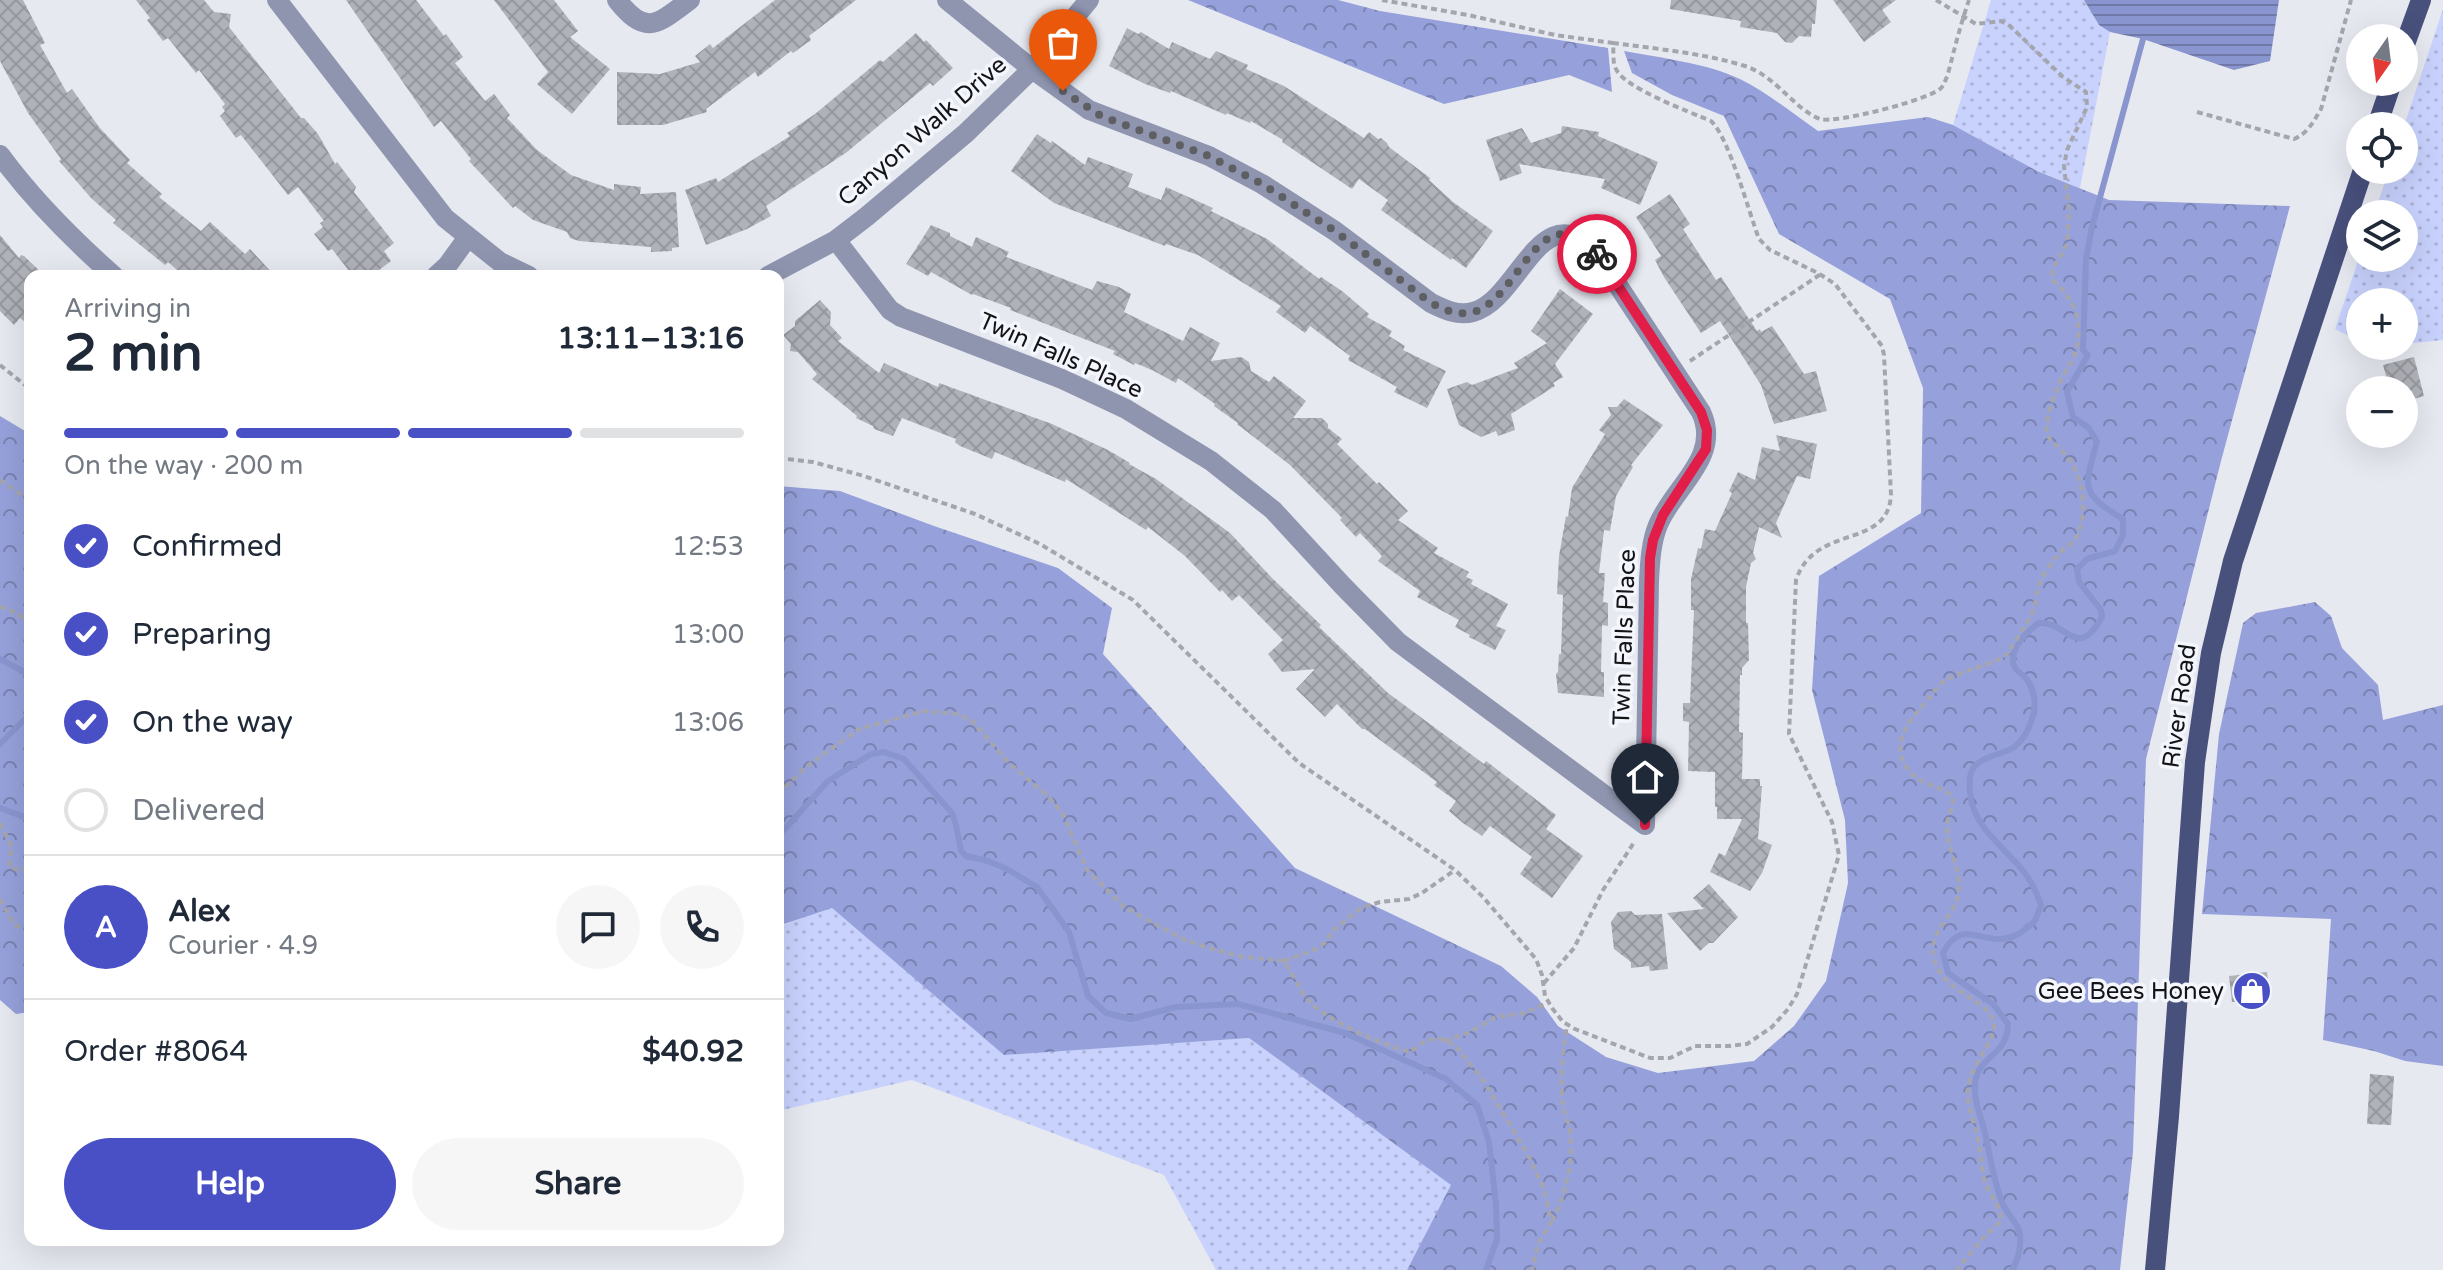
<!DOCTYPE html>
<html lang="en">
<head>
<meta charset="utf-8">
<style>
  body { margin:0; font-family:"Varela Round",sans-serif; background:#f6f6f7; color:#1f2937; height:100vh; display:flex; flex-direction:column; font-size:30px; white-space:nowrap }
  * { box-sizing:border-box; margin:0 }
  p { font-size:26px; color:#747a83 }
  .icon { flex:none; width:44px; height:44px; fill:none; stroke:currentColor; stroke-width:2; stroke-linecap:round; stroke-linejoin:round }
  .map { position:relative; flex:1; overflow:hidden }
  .panel { position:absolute; left:24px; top:270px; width:760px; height:976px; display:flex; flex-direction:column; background:#fff; border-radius:16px; box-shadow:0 8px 32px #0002 }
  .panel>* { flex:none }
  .needle { width:52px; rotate:194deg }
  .buttons { position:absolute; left:2346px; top:24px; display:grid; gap:16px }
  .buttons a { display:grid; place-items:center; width:72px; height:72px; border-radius:50%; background:#fff; box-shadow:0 8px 32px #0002; font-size:40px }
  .pin { position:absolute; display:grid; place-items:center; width:68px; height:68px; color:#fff; margin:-82px -34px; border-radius:50% 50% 50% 0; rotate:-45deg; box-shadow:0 0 8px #0007 }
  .pin .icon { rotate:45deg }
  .courier { position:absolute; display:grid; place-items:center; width:80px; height:80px; margin:-40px; border:6px solid #e11d48; border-radius:50%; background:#fff; color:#222; box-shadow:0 2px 10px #0007 }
  .head em { font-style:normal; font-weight:700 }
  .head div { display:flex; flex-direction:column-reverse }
  .head { display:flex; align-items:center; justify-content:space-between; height:136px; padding:0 40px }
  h1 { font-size:52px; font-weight:700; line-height:60px }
  .bar { display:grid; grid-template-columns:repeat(4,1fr); gap:12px 8px; align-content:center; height:96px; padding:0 40px }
  .bar i { height:10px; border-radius:6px; background:#e0e1e3 }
  .bar .on { background:#494fc5 }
  .bar p { grid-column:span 4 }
  .line { display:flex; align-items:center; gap:20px; padding:0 40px; border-top:2px solid #e0e1e3 }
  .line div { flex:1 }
  .round { display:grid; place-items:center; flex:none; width:84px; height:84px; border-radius:42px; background:#f6f6f7 }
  ol { padding:0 40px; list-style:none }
  li { display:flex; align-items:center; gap:24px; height:88px }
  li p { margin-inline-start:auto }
  li .icon { padding:8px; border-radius:50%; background:#494fc5; color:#fff; stroke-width:4 }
  li:last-child { color:#747a83 }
  li i { width:44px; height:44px; border:4px solid #e0e1e3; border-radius:50% }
  .action { display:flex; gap:16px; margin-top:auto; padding:16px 40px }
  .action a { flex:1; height:92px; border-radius:48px; background:#494fc5; color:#fff; font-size:32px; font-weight:700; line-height:92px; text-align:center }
  .action a+a { background:#f6f6f7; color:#1f2937 }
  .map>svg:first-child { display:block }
</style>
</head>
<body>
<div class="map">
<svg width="2443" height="1270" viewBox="0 0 2443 1270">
  <defs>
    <pattern id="grass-dots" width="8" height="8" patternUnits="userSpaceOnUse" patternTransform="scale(2)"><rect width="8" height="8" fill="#c8d2fd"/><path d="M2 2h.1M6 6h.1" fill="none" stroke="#abb3d8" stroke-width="1.8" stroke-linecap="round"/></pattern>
    <pattern id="forest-crowns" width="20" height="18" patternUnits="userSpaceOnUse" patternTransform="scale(2)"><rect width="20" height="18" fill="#96a1db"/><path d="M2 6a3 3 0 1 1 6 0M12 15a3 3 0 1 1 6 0" fill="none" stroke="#7982b1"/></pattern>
    <pattern id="water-rules" width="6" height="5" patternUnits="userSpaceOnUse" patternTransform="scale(2)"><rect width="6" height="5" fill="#8995ce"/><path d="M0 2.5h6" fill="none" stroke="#6f78a6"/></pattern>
    <pattern id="building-cross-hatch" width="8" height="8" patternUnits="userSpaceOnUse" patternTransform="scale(2)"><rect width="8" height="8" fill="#b0b2b9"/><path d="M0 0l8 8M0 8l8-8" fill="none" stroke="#96989e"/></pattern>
  </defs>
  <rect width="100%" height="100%" fill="#e7e9f1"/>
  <path fill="url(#grass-dots)" d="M 1991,0 L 2084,0 L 2099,25 L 2110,32 L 2080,188 L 2037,171 L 1953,125 Z
    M 2443,9 L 2443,340 L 2404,344 L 2404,302 L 2360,302 L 2360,342 L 2335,329 L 2360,255 L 2360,258 L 2404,258 L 2404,214 L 2374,214 L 2389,170 L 2404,170 L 2404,126 Z
    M 831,907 L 1004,1054 L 1249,1038 L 1452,1185 L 1407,1270 L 1216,1270 L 1164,1175 L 912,1080 L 778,1111 L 778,927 Z"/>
  <path fill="url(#forest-crowns)" d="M 1188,0 L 1338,0 L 1380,11 L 1608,48 L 1612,92 L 1569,75 L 1444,104 Z
    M 1624,51 C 1661,58 1706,63 1740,79 C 1768,93 1792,113 1818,131 L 1928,117 L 1953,125 L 2037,171 L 2109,200 L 2290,206 L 2221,461 L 2146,759 L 2133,1152 L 2120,1270 L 1407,1270 L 1451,1185 L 1249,1038 L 1004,1055 L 832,908 L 778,926 L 778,486 L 840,491 L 934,526 L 1058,568 L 1112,608 L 1103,654 L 1295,868 L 1501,966 L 1537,997 L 1558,1026 L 1606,1057 L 1658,1073 L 1754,1061 L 1794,1026 L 1826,981 L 1848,883 L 1845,820 L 1812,690 L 1819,576 L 1921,513 L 1923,388 L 1890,299 L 1779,234 L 1724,116 L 1672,95 L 1632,73 Z
    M 0,416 L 30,434 L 30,1012 L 16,1014 L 0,1000 Z
    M 2315,602 L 2331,616 L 2342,648 L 2378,685 L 2383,720 L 2443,705 L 2443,1066 L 2405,1061 L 2374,1051 L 2323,1040 L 2331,919 L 2202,914 L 2219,734 L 2243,623 L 2256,613 Z"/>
  <path fill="url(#water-rules)" d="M 2084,0 L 2279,0 L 2270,61 L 2234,70 L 2143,39 L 2110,32 L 2099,25 Z"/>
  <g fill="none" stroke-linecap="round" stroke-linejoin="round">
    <path stroke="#8995ce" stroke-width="6" d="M 0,659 L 30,675
      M 0,744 L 30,714
      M 0,808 L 30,819
      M 778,834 L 784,830 L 828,781 L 871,754 L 884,752 L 904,759 L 952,813 L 956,825 L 961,851 L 966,856 L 988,861 L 1007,869 L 1037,887 L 1069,932 L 1088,996 L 1106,1013 L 1131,1019 L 1176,1007 L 1238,1004 L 1345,1033 L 1446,1079 L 1477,1105 L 1489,1142 L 1496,1204 L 1497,1239 L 1486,1270
      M 2012,1270 C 2019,1259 2021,1248 2020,1234 C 2018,1221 2006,1215 2002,1202 C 1993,1179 1990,1154 1984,1129 C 1982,1121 1979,1113 1977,1105 C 1965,1052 2007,1064 2008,1024 L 1993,1004 L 1948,973 L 1943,953 C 1964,911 1988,956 2023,931 C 2024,930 2032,924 2033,923 C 2037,918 2039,910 2041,905 C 2037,894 2032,882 2024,872 C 2007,850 1976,829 1971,799 C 1964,760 1981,761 2009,750 C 2019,746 2028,732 2031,722 C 2037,707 2036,689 2024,676 C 2020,673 2018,672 2015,668 C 2006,652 2027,631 2039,623 C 2067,621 2077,662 2102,617 L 2101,610 L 2079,582 L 2077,569 L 2087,559 L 2115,551 L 2123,535 L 2123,519 C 2080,493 2084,488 2097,442 L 2089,428 L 2073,417 L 2067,392 L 2088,355 L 2083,350 L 2086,259 L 2092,227 L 2143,39"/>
  </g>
  <path fill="url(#building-cross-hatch)" d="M 0,0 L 23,0 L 45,43 L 40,45 L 67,93 L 72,89 L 99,127 L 130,160 L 127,163 L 162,194 L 159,197 L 201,231 L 210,222 L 245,254 L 250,249 L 275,276 L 184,276 L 168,262 L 165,265 L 113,223 L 116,220 L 91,198 L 59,161 L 61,159 L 28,113 L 0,61 Z
    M 136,0 L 204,0 L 214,12 L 231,14 L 229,27 L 301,118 L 304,118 L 318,134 L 335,164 L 337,162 L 356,187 L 354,192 L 394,243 L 384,251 L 391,261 L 371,276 L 353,276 L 332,249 L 328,251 L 314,234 L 323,227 L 320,223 L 324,221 L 298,187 L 288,195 L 241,135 L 236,138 L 220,116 L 225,111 L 222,107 L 225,104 L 199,70 L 196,73 L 168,38 L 163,41 L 147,20 L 150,18 Z
    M 346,0 L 416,0 L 444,36 L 446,34 L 463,57 L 455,63 L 485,101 L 494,94 L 510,115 L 507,118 L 537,150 L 571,175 L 614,190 L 614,184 L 641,187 L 640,194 L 676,192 L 679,247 L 672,248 L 672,251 L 651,252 L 651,247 L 579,241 L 570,238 L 567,232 L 533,220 L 515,206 L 513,208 L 469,161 L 471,159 L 441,121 L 434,127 Z
    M 494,0 L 554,0 L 578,31 L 570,37 L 610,69 L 572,114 L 537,84 L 548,72 Z
    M 775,0 L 856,0 L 809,36 L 811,40 L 793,53 L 791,51 L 758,77 L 755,72 L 706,109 L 707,112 L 663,125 L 617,125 L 617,72 L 660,74 L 700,62 L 695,56 L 710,44 L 713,48 Z
    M 1671,0 L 1817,0 L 1815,24 L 1812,24 L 1811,37 L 1799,36 L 1792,43 L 1785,42 L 1777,33 L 1740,27 L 1741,21 L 1670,9 Z
    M 1833,0 L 1896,0 L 1882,10 L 1891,22 L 1864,42 Z
    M 1127,28 L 1138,34 L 1141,32 L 1169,49 L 1172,42 L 1210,59 L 1216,51 L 1248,65 L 1246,69 L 1284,86 L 1364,138 L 1369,132 L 1378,139 L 1381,138 L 1387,143 L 1389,147 L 1430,178 L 1429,180 L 1453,202 L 1493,231 L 1466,268 L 1452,258 L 1451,260 L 1381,210 L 1388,200 L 1359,179 L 1352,189 L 1282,142 L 1283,140 L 1251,121 L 1250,123 L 1227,113 L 1226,115 L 1171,91 L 1170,93 L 1145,84 L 1109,66 Z
    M 916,33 L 924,42 L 926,40 L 953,68 L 933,86 L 930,83 L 847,152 L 766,206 L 771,216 L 747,229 L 706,245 L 685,190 L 716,178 L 718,182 L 790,136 L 787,133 L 815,114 L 880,60 L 883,62 Z
    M 1562,126 L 1599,132 L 1598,136 L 1658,162 L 1640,205 L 1601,188 L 1605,179 L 1519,164 L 1522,173 L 1500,181 L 1486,140 L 1522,128 L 1531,143 L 1561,133 Z
    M 1037,134 L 1051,143 L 1052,141 L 1085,165 L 1088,157 L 1133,174 L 1128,187 L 1161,200 L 1166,187 L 1213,208 L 1211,211 L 1267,239 L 1319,279 L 1321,277 L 1342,291 L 1369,314 L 1367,317 L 1392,331 L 1389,336 L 1405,346 L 1403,350 L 1446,371 L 1427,408 L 1394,392 L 1397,387 L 1348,360 L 1350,356 L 1310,326 L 1305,333 L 1276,312 L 1281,306 L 1198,255 L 1166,244 L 1165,246 L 1054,203 L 1011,171 Z
    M 1670,194 L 1690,224 L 1683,229 L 1716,280 L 1721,277 L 1757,331 L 1760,329 L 1761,332 L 1772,326 L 1804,374 L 1816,371 L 1827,411 L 1774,424 L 1761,385 L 1720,321 L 1701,333 L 1664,277 L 1655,260 L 1661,256 L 1636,217 Z
    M 931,225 L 950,233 L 950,236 L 972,247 L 976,237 L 1009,252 L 1006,257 L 1092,290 L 1097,281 L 1119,287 L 1131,294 L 1124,312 L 1183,341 L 1190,327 L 1220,343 L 1211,361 L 1241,357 L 1249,362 L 1251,371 L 1269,382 L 1274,376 L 1306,401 L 1293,418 L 1322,418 L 1328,424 L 1328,428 L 1342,439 L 1337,444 L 1377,484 L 1379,482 L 1408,511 L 1398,520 L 1438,548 L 1434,553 L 1469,572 L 1466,577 L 1473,580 L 1471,584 L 1508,604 L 1496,626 L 1506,630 L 1495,650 L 1469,637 L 1470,635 L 1455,627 L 1459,620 L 1417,597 L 1420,591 L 1378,561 L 1382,556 L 1360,533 L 1356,537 L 1340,520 L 1342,518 L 1290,465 L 1237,424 L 1238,423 L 1214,406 L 1215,404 L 1178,378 L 1176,383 L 1152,370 L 1135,363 L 1134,365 L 1113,354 L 1115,351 L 1010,310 L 1011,308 L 973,294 L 972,295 L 931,272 L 928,276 L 906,264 Z
    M 0,235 L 19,258 L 21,255 L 24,256 L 45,276 L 30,276 L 30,326 L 20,318 L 14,325 L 0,311 Z
    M 1560,289 L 1593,314 L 1555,364 L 1563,377 L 1553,383 L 1555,386 L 1511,414 L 1515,430 L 1498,436 L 1496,431 L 1481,437 L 1459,425 L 1447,389 L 1467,382 L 1472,385 L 1518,368 L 1514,363 L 1547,343 L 1531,331 Z
    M 820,300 L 831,312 L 830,325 L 842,338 L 838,341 L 879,373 L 884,363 L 938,387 L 939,383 L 1052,424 L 1108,450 L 1130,463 L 1129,464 L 1156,479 L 1230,533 L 1272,578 L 1321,625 L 1319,627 L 1388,693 L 1484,764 L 1486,761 L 1556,815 L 1546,829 L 1583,856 L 1552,898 L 1520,874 L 1532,857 L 1490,826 L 1482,836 L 1463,823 L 1449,811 L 1456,801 L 1434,785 L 1437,782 L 1365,729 L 1362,729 L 1337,704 L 1325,717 L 1296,689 L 1315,669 L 1282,672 L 1268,654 L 1283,640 L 1239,595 L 1232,601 L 1222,590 L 1220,592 L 1185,556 L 1148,527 L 1146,530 L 1066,479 L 1065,482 L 995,452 L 992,459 L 960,446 L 955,442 L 956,439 L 902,418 L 893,436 L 874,429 L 873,426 L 856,418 L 857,416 L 812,379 L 817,374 L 798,352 L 790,351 L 791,344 L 783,335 L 795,326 L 795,321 Z
    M 2414,357 L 2424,396 L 2404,402 L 2404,390 L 2390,390 L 2383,365 Z
    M 1624,399 L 1663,425 L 1631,465 L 1633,467 L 1616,496 L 1610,531 L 1604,530 L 1599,573 L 1605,573 L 1603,602 L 1608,603 L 1608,626 L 1602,625 L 1601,672 L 1604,672 L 1604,697 L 1558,693 L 1556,674 L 1558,672 L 1559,654 L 1561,654 L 1563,595 L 1557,594 L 1559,556 L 1566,516 L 1568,517 L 1572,488 L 1605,434 L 1599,430 L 1611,415 L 1608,407 L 1617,407 Z
    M 1776,435 L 1817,444 L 1810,479 L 1797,476 L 1776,523 L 1782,538 L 1759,527 L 1753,553 L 1756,559 L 1751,563 L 1746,587 L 1746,623 L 1748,623 L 1749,660 L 1742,668 L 1742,675 L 1740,675 L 1739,732 L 1743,733 L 1742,779 L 1760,779 L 1760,786 L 1762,786 L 1758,839 L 1772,845 L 1762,873 L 1750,891 L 1710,872 L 1719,853 L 1725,856 L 1742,819 L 1717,819 L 1717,807 L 1715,807 L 1715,772 L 1688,771 L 1689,722 L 1683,721 L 1683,703 L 1690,703 L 1694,610 L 1691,610 L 1691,579 L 1698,548 L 1701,549 L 1705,529 L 1715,531 L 1732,493 L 1729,491 L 1738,472 L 1755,480 L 1762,447 L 1780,451 Z
    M 1709,884 L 1738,917 L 1713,943 L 1709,943 L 1700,951 L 1667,913 L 1704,909 L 1693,898 Z
    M 1631,911 L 1635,915 L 1662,914 L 1668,969 L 1650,971 L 1649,966 L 1631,968 L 1631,962 L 1614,949 L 1611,922 L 1618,912 Z
    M 2267,972 L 2270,998 L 2232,1002 L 2229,976 Z
    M 2370,1074 L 2394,1076 L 2391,1125 L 2367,1124 Z"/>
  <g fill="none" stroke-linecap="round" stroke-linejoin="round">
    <path stroke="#a5a6ad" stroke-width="4" stroke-dasharray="6 4" stroke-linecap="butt" d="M 1936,0 L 1976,24 L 2001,21 L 2010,26 L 2063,77 L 2086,92 L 2087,107 L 2067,150 L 2064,166 L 2069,212 L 2068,232 L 2067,244 L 2052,270 L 2053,280 C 2076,301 2085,326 2074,357 C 2073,360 2069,365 2068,367 C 2059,382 2045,414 2047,431 C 2048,441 2055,443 2061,450 C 2082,470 2087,501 2080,529 C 2075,545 2067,544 2057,556 C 2050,565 2042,576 2038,587 C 2036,595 2036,603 2033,611 C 2026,625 2016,640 2008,653 C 1999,663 1961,671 1946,680 C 1939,684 1934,692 1929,698 C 1910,720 1886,745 1911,773 C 1923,786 1941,785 1953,797 C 1953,808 1947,817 1947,827 C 1946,851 1966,875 1957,899 C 1951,918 1931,931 1933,954 C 1938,991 1986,998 1993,1020 C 2000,1041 1964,1067 1968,1098 C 1969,1112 1975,1126 1978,1140 C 1981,1154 1981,1169 1985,1182 C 1990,1197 2001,1205 2001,1221 L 1983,1238 L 1957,1270
      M 1613,43 C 1657,49 1703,53 1745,66 C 1776,76 1795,110 1820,119 C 1835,124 1934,99 1942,87 C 1949,76 1951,60 1955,47 C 1959,31 1964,15 1969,0
      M 2197,112 L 2294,139 C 2308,133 2314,121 2321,109 L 2351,0
      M 1690,361 L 1821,274
      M 0,365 L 30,389
      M 778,458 L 813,462 L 864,476 L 975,514 L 1040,544 L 1133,600 L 1299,763 L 1455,870 L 1483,897 L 1536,959 L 1542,975 L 1545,996 L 1552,1008 L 1563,1022 L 1575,1029 L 1650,1058 L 1670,1058 L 1695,1046 L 1728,1046 L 1747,1044 L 1772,1027 L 1788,1009 L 1797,994 L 1839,855 L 1832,822 L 1789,734 L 1796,580 C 1815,523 1888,550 1891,495 L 1884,355 L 1882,346 L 1835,284 L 1818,273 L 1770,250 L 1759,239 C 1749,213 1729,137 1711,121 C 1690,112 1624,88 1616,69 C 1612,61 1614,51 1613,43 L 1555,35 L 1468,15 L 1382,0
      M 0,480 L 30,501
      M 0,607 L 8,609 L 30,621
      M 778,794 L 807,766 L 859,729 L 924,711 L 959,714 L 973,722 L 1010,764 L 1048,796 L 1063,814 L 1087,870 L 1124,907 L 1185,940 L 1216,950 L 1243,957 L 1284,961 C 1293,974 1298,988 1308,1000 C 1326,1021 1383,1045 1410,1052 L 1425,1041 L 1438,1038 L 1455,1045 L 1483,1080 L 1527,1153 L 1544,1189 L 1551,1222 L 1538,1244 L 1532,1270
      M 0,823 L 12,847 L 9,866 L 15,869 L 30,870
      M 0,899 L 14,925 L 30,929
      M 1284,961 L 1314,950 L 1326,942 L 1332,931 L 1361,908 L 1380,902 L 1409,899 L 1422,893 L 1455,870
      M 1544,983 L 1574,948 L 1603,890 L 1635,841
      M 1445,1041 L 1470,1032 L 1496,1017 L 1525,1013 L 1549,1002
      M 1552,1221 C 1566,1195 1574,1160 1570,1130 C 1569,1122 1564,1114 1563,1106 C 1560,1080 1563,1050 1567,1025"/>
    <path stroke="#8f95af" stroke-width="20" d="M 277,0 L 445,218 L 500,262 L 529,276
      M 617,0 C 647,38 658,23 690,0
      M 0,155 C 33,200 72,239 114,276
      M 836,240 L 890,310 L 901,317 L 1062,379 L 1126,409 L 1211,461 L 1273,510 L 1342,585 L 1398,642 L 1645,825 L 1649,581 C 1650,562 1651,542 1658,525 C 1674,486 1722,457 1701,412 L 1598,255 C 1541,189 1520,300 1473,312 C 1458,316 1445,310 1431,303 L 1335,231 L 1262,184 L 1209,156 L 1089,110 L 1032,69 L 947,0
      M 436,276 L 447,266 L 468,237
      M 768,276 L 836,240 L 866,217 L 966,133 L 1032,69 L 1089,0"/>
    <path stroke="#48507c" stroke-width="20" d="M 2404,47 L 2421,0
      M 2377,126 L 2392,82
      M 2155,1270 L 2169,1116 L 2195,762 L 2211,653 L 2233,561 L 2363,170"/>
  </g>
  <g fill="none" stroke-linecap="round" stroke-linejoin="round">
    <path stroke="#5e5f63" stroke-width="8" stroke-dasharray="0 14.4" d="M 1063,91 L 1101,116 L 1209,156 L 1262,184 L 1335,231 L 1431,303 C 1445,310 1458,316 1473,312 C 1519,301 1540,189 1597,254"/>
    <path stroke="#e11d48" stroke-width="10" d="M 1597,254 L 1701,412 L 1707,430 L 1706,449 L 1663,515 L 1653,540 L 1650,558 L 1645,825"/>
  </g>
  <defs>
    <g id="shop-disc" transform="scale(2)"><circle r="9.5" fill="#494fc5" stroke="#f4f6fe"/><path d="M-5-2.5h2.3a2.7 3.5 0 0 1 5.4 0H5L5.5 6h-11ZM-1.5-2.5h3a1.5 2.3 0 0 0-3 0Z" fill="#fff"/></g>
  </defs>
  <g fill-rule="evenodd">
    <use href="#shop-disc" x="2252" y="991"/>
  </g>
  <g text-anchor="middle" stroke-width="7" stroke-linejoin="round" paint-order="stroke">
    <g font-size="24" fill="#141417" stroke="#f4f6fe">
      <text transform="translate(922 131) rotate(-41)" y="8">Canyon Walk Drive</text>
      <text transform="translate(1061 355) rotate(24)" y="8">Twin Falls Place</text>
      <text transform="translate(1624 637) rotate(-88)" y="8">Twin Falls Place</text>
      <text transform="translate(2179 706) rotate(-82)" y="8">River Road</text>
    </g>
    <g font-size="24" fill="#141417" stroke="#f4f6fe" text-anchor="end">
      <text x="2224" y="999">Gee Bees Honey</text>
    </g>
  </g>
</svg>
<div class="buttons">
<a><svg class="needle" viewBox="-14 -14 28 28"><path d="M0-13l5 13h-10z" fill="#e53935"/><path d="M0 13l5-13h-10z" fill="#747a83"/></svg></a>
<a><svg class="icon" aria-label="locate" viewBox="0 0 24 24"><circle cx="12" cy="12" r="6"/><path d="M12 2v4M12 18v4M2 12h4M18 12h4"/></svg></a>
<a><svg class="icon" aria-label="layers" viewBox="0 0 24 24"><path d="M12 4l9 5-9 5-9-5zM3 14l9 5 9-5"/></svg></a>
<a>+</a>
<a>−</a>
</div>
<div class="pin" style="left:1063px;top:91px;background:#ea580c"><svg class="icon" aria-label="bag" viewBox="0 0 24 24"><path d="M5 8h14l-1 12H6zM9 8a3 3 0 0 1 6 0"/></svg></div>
<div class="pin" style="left:1645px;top:825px;background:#1f2937"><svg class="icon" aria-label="home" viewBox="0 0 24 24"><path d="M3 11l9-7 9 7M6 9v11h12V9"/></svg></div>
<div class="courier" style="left:1597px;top:254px"><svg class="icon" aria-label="bike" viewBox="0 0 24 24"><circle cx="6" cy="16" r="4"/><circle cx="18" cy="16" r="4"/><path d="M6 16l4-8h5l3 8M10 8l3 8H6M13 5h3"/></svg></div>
<section class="panel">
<div class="head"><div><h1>2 min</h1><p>Arriving in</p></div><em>13:11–13:16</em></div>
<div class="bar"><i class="on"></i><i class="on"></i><i class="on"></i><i></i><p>On the way · 200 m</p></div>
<ol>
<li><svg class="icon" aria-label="check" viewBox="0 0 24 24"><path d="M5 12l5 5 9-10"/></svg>Confirmed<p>12:53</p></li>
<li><svg class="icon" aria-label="check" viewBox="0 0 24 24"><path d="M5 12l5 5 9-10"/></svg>Preparing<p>13:00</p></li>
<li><svg class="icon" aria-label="check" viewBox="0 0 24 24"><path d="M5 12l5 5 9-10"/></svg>On the way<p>13:06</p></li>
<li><i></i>Delivered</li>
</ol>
<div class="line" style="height:144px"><b class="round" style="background:#494fc5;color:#fff">A</b><div><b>Alex</b><p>Courier · 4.9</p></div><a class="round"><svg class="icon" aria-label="chat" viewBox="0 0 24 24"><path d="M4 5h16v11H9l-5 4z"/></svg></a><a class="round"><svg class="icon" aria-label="phone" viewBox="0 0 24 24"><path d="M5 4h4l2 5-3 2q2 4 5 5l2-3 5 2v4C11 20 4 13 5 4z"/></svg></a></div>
<div class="line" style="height:104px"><div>Order #8064</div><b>$40.92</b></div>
<div class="action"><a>Help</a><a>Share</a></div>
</section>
</div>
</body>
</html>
